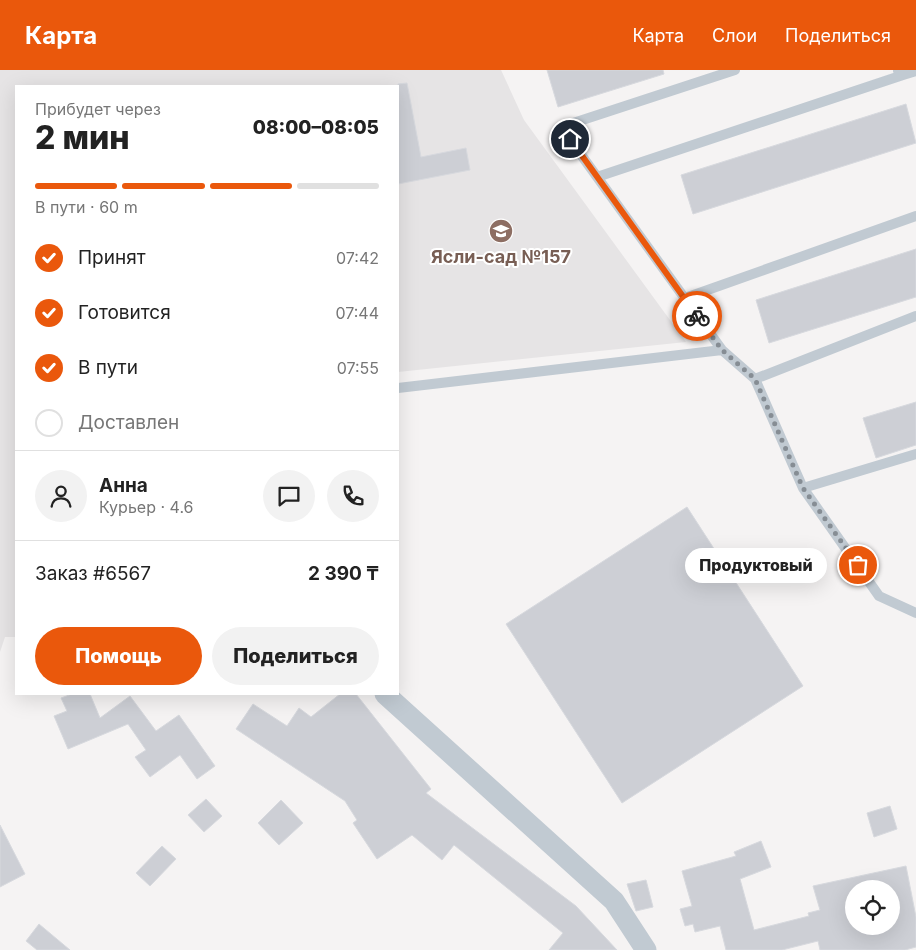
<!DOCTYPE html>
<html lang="ru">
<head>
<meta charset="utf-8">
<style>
  body { margin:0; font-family:Inter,sans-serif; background:#f2f2f2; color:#222; height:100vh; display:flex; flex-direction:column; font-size:19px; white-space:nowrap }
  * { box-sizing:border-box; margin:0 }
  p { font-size:16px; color:#767676 }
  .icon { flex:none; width:28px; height:28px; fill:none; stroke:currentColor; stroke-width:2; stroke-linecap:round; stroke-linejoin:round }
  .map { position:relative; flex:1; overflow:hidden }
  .sheet { position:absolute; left:15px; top:15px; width:384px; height:610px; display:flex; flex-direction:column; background:#fff; border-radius:0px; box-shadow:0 5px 20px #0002 }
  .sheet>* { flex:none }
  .buttons { position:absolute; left:845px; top:810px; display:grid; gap:10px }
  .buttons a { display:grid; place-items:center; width:55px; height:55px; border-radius:50%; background:#fff; box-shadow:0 5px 20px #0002; font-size:25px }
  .pin { position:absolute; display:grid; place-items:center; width:42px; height:42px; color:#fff; margin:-21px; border:2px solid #fff; border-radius:50%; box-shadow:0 1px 5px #0007 }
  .courier { position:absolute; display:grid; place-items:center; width:50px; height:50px; margin:-25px; border:4px solid #ea580c; border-radius:50%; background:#fff; color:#222; box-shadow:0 1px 6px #0007 }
  .bubble { position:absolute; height:35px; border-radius:18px; background:#fff; box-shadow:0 5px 20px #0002; font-size:16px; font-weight:800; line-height:35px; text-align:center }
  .headline em { font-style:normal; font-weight:800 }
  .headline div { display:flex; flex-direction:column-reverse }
  .headline { display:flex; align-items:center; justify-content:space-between; height:85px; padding:0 20px }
  h1 { font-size:32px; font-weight:800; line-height:38px }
  .bar { display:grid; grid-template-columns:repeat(4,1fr); gap:8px 5px; align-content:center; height:60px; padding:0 20px }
  .bar i { height:6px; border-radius:4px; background:#e0e0e0 }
  .bar .selected { background:#ea580c }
  .bar p { grid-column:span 4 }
  .line { display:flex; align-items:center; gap:12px; padding:0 20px; border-top:1px solid #e0e0e0 }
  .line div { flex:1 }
  .round { display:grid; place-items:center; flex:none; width:52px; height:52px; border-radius:26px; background:#f2f2f2 }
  ol { padding:0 20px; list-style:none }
  li { display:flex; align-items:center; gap:15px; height:55px }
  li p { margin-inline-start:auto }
  li .icon { padding:5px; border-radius:50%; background:#ea580c; color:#fff; stroke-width:4 }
  li:last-child { color:#767676 }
  li i { width:28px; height:28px; border:2px solid #e0e0e0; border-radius:50% }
  .button { display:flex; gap:10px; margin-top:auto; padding:10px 20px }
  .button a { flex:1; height:58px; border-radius:30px; background:#ea580c; color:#fff; font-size:20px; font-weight:800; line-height:58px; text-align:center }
  .button a+a { background:#f2f2f2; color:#222 }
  header { display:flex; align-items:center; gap:30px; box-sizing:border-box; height:70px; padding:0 25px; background:#ea580c; color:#fff }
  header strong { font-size:24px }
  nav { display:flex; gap:28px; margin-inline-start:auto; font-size:18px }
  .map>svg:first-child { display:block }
</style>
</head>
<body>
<header>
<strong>Карта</strong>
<nav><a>Карта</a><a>Слои</a><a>Поделиться</a></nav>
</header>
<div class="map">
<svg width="916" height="880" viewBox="0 0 916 880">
  <rect width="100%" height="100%" fill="#f5f3f3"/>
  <path fill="#e6e4e5" d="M 0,0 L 501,0 L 524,50 L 686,272 L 398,302 L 398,16 L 16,16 L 16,567 L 5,567 L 0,582 Z"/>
  <path fill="#cdcfd5" stroke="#d7d9de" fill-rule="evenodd" d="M 547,0 L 663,0 L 664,4 L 558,37 Z
    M 407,13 L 421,87 L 466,78 L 470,100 L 398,114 L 398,14 Z
    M 906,34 L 916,73 L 693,144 L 681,105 Z
    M 916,179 L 916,227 L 769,273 L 756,230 Z
    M 916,332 L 916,375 L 876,388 L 863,348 Z
    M 687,437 L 803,616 L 622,733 L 506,554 Z
    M 72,624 L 90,624 L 100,648 L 130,626 L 156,661 L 179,645 L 215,696 L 197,709 L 180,685 L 150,707 L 135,687 L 146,680 L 128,654 L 68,679 L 54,646 L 67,641 L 61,628 Z
    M 340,624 L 356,624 L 431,719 L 426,723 L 576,836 L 617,880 L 549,880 L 563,863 L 454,775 L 442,790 L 412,765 L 377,789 L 353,753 L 357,750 L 345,731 L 236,659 L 253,634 L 287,656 L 299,638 L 311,647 Z
    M 206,729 L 222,746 L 204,762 L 188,745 Z
    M 281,730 L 303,753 L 279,775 L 258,753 Z
    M 890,736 L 897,759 L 874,767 L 867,743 Z
    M 0,755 L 25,804 L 0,817 Z
    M 761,771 L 771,797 L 740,809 L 754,860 L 809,846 L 808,843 L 820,840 L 813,816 L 906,796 L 916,847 L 916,877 L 905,880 L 820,880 L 818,871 L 782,880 L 726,880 L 720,856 L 695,862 L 693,854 L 685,856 L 680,839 L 692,836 L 682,801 L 736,786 L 734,782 ZM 854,819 L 891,819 L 891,856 L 854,856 Z
    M 162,776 L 176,789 L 150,816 L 136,803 Z
    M 646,810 L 653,837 L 636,841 L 627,814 Z
    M 39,854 L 70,880 L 37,880 L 26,871 Z"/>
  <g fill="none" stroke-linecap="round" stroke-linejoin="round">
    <path stroke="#c1cad2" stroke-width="10" d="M 735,0 L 561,57 L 722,280 L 755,309
      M 898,1 L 903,5 L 916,1
      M 597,107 L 903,5
      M 685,228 L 916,146
      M 916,246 L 755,309 L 803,418 L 879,526 L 916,543
      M 398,318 L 722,280
      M 803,418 L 916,384"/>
    <path stroke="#c1cad2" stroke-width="21" d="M 385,624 L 614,831 L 646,880"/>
  </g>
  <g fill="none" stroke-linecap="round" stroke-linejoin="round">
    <path stroke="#868d94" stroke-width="5" stroke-dasharray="0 9" d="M 697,246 L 722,280 L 755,309 L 803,418 L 858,495"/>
    <path stroke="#ea580c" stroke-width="6" d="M 570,69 L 697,246"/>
  </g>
  <defs>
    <g id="school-disc" transform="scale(1.25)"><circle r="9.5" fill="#8d6e63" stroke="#fff"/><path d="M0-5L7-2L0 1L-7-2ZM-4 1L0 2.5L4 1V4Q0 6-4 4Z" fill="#fff"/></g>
  </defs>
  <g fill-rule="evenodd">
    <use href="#school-disc" x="501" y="161"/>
  </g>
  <g text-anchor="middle" stroke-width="4" stroke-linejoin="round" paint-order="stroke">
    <g font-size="18" font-weight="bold" fill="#785e54" stroke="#fff">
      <text x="501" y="193">Ясли-сад №157</text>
    </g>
  </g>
</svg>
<div class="buttons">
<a><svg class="icon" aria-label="locate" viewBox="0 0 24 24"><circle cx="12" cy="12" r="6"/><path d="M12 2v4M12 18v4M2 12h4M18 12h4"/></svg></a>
</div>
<div class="pin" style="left:858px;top:495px;background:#ea580c"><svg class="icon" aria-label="bag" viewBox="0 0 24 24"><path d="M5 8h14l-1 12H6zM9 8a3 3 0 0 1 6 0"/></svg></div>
<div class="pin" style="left:570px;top:69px;background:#1f2937"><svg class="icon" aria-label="home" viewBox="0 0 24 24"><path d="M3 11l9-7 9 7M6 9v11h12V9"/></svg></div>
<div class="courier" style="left:697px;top:246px"><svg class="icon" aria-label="bike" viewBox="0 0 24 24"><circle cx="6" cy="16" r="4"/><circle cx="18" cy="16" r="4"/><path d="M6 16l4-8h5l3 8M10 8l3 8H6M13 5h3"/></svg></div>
<div class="bubble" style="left:685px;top:478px;width:142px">Продуктовый</div>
<section class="sheet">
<div class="headline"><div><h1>2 мин</h1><p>Прибудет через</p></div><em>08:00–08:05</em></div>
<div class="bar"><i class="selected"></i><i class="selected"></i><i class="selected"></i><i></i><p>В пути · 60 m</p></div>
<ol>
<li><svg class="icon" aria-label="check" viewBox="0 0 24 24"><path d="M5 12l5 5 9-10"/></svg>Принят<p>07:42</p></li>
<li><svg class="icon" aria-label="check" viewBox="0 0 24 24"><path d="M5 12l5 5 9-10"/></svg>Готовится<p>07:44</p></li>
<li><svg class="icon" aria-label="check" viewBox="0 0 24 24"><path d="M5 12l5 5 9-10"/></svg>В пути<p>07:55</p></li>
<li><i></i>Доставлен</li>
</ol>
<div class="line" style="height:90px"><a class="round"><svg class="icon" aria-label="person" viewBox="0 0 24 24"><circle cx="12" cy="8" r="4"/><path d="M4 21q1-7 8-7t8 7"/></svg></a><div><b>Анна</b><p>Курьер · 4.6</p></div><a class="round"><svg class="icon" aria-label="chat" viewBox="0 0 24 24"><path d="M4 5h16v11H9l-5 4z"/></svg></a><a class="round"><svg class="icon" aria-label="phone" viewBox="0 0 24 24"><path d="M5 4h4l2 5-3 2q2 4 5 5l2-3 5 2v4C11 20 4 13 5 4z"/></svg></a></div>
<div class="line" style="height:65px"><div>Заказ #6567</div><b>2 390 ₸</b></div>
<div class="button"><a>Помощь</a><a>Поделиться</a></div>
</section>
</div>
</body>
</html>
